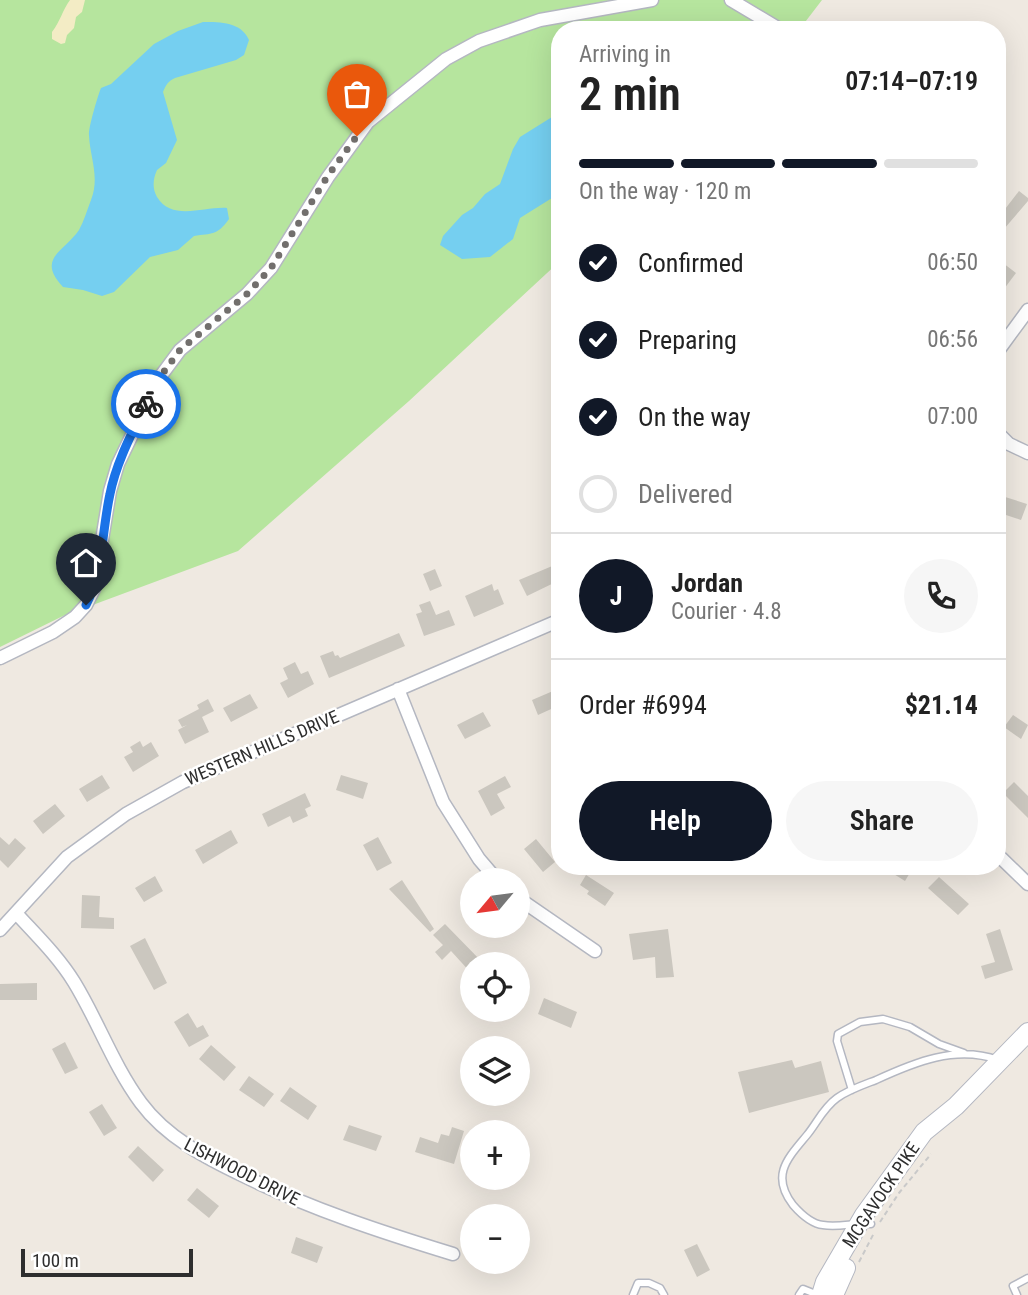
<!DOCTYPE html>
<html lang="en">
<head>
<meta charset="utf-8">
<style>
  body { margin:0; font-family:"Roboto Condensed",sans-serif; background:#f6f6f6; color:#222; height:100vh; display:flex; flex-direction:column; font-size:26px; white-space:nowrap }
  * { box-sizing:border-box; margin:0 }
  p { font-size:23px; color:#767676 }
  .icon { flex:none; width:38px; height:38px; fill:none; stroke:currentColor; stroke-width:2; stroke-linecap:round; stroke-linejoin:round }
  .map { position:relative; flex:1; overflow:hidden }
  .panel { position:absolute; left:551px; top:21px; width:455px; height:854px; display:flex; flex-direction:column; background:#fff; border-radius:28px; box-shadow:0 7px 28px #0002 }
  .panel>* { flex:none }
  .needle { width:46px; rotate:241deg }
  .fabs { position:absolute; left:460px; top:868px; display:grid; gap:14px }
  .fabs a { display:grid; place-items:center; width:70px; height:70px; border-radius:50%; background:#fff; box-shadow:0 7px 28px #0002; font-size:35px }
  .scale { position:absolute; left:21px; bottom:18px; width:172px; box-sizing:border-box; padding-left:7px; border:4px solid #2e2e2e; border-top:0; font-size:19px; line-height:24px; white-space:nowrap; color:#2e2e2e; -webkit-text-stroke:5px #fff; paint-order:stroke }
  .pin { position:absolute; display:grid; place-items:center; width:60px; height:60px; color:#fff; margin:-72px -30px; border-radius:50% 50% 50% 0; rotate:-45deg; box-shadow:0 0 7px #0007 }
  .pin .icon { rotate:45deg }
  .courier { position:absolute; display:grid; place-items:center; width:70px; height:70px; margin:-35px; border:5px solid #1a73e8; border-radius:50%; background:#fff; color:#222; box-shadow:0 2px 9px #0007 }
  .overview em { font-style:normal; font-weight:600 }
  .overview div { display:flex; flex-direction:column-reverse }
  .overview { display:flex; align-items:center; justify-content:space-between; height:119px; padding:0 28px }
  h1 { font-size:46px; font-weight:600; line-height:52px }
  .bar { display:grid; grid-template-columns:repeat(4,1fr); gap:10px 7px; align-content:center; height:84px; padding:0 28px }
  .bar i { height:9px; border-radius:5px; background:#e0e0e0 }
  .bar .active { background:#111827 }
  .bar p { grid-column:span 4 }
  .line { display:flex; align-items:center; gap:18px; padding:0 28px; border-top:2px solid #e0e0e0 }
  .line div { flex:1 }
  .round { display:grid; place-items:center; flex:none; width:74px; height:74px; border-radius:37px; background:#f6f6f6 }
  ol { padding:0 28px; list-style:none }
  li { display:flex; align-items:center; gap:21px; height:77px }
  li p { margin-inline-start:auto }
  li .icon { padding:7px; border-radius:50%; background:#111827; color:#fff; stroke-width:4 }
  li:last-child { color:#767676 }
  li i { width:38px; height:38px; border:4px solid #e0e0e0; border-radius:50% }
  .button { display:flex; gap:14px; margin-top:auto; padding:14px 28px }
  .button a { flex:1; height:80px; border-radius:42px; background:#111827; color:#fff; font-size:28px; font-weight:600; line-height:80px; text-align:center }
  .button a+a { background:#f6f6f6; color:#222 }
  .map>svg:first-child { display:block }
</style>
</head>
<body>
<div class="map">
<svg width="1028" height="1295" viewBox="0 0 1028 1295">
  <rect width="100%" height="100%" fill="#efe9e1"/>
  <path fill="#b6e59e" d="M 0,0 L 822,0 L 799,30 L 560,30 L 560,261 L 409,401 L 238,551 L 63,616 L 0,647 Z"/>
  <path fill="#f3ecc5" d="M 70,0 L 85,0 L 82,12 L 76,17 L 74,28 L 67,35 L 65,43 L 61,44 L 52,39 L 52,32 C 61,20 62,11 70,0 Z"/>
  <path fill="#75cff0" d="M 203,22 C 221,22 241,22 249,40 L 244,55 L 236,60 L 175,78 C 168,81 166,85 163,92 L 177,140 L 166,163 L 157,170 C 153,179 152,188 157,197 C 172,222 205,206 227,208 L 229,219 C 217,236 212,233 194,236 L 178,250 L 150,257 L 114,292 L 102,296 L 83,290 L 63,287 C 36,258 64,252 79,230 C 84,221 87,210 91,200 C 100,177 90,158 89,135 C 88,129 98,95 101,88 L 111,84 L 154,44 L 178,31 Z
    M 560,112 L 560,193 L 520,218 L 513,239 L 490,257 L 462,259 L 440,245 L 443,236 L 462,215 L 473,208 L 485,194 L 500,184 L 513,149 L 520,137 Z"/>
  <path fill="#cbc7bf" d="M 1019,191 L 1028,198 L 1028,201 L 998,236 L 998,208 L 1002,213 Z
    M 1003,263 L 1016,273 L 998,297 L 998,269 Z
    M 1002,496 L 1027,504 L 1021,520 L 1006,515 L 999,536 L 998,509 Z
    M 557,564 L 560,570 L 560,580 L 527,596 L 519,580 Z
    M 435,569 L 442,586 L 430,591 L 423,574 Z
    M 492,584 L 494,591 L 498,589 L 504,604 L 474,617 L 465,596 Z
    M 430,601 L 436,615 L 449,610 L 455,625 L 424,636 L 416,614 L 422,612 L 419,605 Z
    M 399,633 L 405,646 L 329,678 L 320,656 L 333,651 L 335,656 L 338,655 L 340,658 Z
    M 295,662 L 301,674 L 308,671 L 314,684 L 288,698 L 280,683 L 288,679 L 283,668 Z
    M 560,688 L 560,705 L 538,715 L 532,700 Z
    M 250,694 L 258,708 L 231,722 L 223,708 Z
    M 208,699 L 214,711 L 202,717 L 209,732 L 185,744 L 178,730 L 187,725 L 182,727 L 178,720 L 199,709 L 197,705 Z
    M 483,712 L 491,726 L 465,739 L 457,725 Z
    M 1013,715 L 1028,725 L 1021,739 L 1004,727 Z
    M 140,741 L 143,747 L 151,742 L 159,756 L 133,772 L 124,757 L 133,752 L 130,747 Z
    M 102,775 L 110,788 L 87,802 L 79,789 Z
    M 341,775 L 368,783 L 363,799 L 336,790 Z
    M 505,776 L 511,787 L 497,794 L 505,808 L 491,816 L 478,791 Z
    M 1014,782 L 1028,796 L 1028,818 L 1003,793 Z
    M 305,793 L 311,806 L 305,809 L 308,816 L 293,823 L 290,816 L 268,827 L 262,814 Z
    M 55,804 L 65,816 L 43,834 L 33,821 Z
    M 231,830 L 238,843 L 203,864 L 195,850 Z
    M 0,837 L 9,845 L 15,838 L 26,848 L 8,868 L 0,860 Z
    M 378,837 L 392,863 L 377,871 L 363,845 Z
    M 536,839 L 555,862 L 543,872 L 524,849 Z
    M 881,866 L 914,866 L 905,881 Z
    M 586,875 L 614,893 L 605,906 L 587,894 L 589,891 L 580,885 Z
    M 155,876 L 163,891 L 144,902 L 135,888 Z
    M 939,877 L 969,904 L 958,915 L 928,888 Z
    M 402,880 L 434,929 L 430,932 L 389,889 Z
    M 82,895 L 100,896 L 99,917 L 114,918 L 114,929 L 81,928 Z
    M 445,924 L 484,964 L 472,964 L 472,974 L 451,951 L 442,960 L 435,952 L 443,945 L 433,935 Z
    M 668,929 L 674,977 L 656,978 L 655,957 L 633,960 L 629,934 Z
    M 1000,929 L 1013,970 L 985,979 L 981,966 L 995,962 L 986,934 Z
    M 145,938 L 167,983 L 154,990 L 130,946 Z
    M 37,983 L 37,1000 L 0,1000 L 0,984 Z
    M 544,998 L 577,1012 L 571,1028 L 538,1014 Z
    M 188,1013 L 197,1028 L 203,1025 L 209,1036 L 189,1047 L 174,1022 Z
    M 65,1042 L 78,1068 L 65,1074 L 52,1049 Z
    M 211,1045 L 236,1067 L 224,1081 L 199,1059 Z
    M 792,1060 L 795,1068 L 821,1061 L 829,1092 L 749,1113 L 738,1072 Z
    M 249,1076 L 274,1094 L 264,1107 L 239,1090 Z
    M 290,1087 L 317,1106 L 308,1120 L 280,1101 Z
    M 102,1104 L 117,1128 L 104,1136 L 89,1112 Z
    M 349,1125 L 382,1136 L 376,1151 L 343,1140 Z
    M 452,1127 L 464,1131 L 454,1164 L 415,1152 L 420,1137 L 438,1143 L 441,1134 L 449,1136 Z
    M 138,1146 L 164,1170 L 153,1182 L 128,1157 Z
    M 197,1188 L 219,1206 L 209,1218 L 187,1200 Z
    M 296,1237 L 323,1247 L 317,1263 L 291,1253 Z
    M 697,1244 L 710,1270 L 697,1277 L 684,1250 Z"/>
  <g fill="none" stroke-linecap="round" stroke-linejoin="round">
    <g stroke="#b4b7c1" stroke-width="9">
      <path id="lane" d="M 852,1090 L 837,1041 L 838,1034 L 860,1022 L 883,1019 L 910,1027 L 939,1044 L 964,1053
        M 871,1224 C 855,1222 839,1228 823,1225 C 812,1224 800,1213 793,1205 C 770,1175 788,1158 807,1135 C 817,1123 823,1108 837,1098 C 848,1090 863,1085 876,1080 C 915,1062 956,1045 998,1060
        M 633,1295 L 638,1283 L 649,1283 L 660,1288 L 664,1295
        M 799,1295 L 803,1289 L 818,1295
        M 1017,1295 L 1013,1286 L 1028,1278"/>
    </g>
    <g stroke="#b4b7c1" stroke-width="15">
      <path id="street" d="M 731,0 L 781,30
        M 998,351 L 1028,310
        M 998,433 L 1009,444 L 1028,453
        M 0,658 L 53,632 L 75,617 L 86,605 L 94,589 L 110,491 L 118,464 L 160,377 L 180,350 L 247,294 L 271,268 L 328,177 L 368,122 L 446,59 L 479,41 L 540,20 L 652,0
        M 398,689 L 443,802 L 479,859 L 497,880
        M 998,855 L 1028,884
        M 518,898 L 595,951
        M 16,913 C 36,935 58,956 74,982 C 98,1021 113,1065 141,1103 C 166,1137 206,1158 244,1176 C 311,1209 381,1232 453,1254
        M 0,930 L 67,857 L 126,814 L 183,782 L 560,620"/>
    </g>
    <g stroke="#b4b7c1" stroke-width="20">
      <path id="secondary" d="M 821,1295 L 825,1282 L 864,1215 L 924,1132 L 956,1106 L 1028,1032
        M 834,1295 L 846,1268"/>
    </g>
    <path stroke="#c9c9c9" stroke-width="2" stroke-dasharray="5 3.5" stroke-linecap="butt" d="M 880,1222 L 899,1193 L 931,1154
      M 859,1262 L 874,1233"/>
    <use href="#lane" stroke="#fff" stroke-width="6"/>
    <use href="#street" stroke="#fff" stroke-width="12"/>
    <use href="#secondary" stroke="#fff" stroke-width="18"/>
  </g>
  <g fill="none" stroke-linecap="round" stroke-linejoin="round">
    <path stroke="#726f6d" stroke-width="7" stroke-dasharray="0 12.6" d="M 146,404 L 160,377 L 180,350 L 247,294 L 271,268 L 327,177 L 357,136"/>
    <path stroke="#1a73e8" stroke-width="9" d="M 86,605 C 103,572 102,530 110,494 C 116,463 132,433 146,404"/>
  </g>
  <g text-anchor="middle" stroke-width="5" stroke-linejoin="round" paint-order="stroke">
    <g font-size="18" fill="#2e2e2e" stroke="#fff">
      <text transform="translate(262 748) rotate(-23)" y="6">WESTERN HILLS DRIVE</text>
      <text transform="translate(242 1172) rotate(27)" y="6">LISHWOOD DRIVE</text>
      <text transform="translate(881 1195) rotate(-56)" y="6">MCGAVOCK PIKE</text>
    </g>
  </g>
</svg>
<div class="fabs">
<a><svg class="needle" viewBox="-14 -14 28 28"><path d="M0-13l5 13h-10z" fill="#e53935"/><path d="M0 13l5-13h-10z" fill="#767676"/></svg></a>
<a><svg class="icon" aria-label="locate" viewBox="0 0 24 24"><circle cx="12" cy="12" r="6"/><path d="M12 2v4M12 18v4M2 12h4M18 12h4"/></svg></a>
<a><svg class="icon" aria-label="layers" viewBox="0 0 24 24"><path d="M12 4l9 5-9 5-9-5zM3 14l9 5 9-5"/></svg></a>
<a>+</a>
<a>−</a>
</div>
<div class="scale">100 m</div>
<div class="pin" style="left:357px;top:136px;background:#ea580c"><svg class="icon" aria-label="bag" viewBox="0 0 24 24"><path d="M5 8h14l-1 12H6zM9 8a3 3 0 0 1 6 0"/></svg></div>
<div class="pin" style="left:86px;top:605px;background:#1f2937"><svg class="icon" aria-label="home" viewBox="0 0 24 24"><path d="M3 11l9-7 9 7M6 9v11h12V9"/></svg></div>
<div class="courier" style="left:146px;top:404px"><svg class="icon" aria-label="bike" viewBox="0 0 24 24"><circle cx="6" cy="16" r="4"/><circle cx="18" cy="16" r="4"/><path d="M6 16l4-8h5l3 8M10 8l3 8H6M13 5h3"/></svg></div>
<section class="panel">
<div class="overview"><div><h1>2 min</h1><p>Arriving in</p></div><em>07:14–07:19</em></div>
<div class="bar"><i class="active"></i><i class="active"></i><i class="active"></i><i></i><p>On the way · 120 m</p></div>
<ol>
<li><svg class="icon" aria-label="check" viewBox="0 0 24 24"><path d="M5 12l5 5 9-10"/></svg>Confirmed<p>06:50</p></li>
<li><svg class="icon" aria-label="check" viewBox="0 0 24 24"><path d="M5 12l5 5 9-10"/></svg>Preparing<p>06:56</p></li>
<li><svg class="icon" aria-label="check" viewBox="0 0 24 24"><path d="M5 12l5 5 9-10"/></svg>On the way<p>07:00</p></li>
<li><i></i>Delivered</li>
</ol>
<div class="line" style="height:126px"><b class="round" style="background:#111827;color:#fff">J</b><div><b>Jordan</b><p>Courier · 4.8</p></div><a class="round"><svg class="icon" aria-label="phone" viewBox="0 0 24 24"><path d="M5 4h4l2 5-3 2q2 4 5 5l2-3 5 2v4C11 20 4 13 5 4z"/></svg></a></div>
<div class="line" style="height:91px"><div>Order #6994</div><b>$21.14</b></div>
<div class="button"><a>Help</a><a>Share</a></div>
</section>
</div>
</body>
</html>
